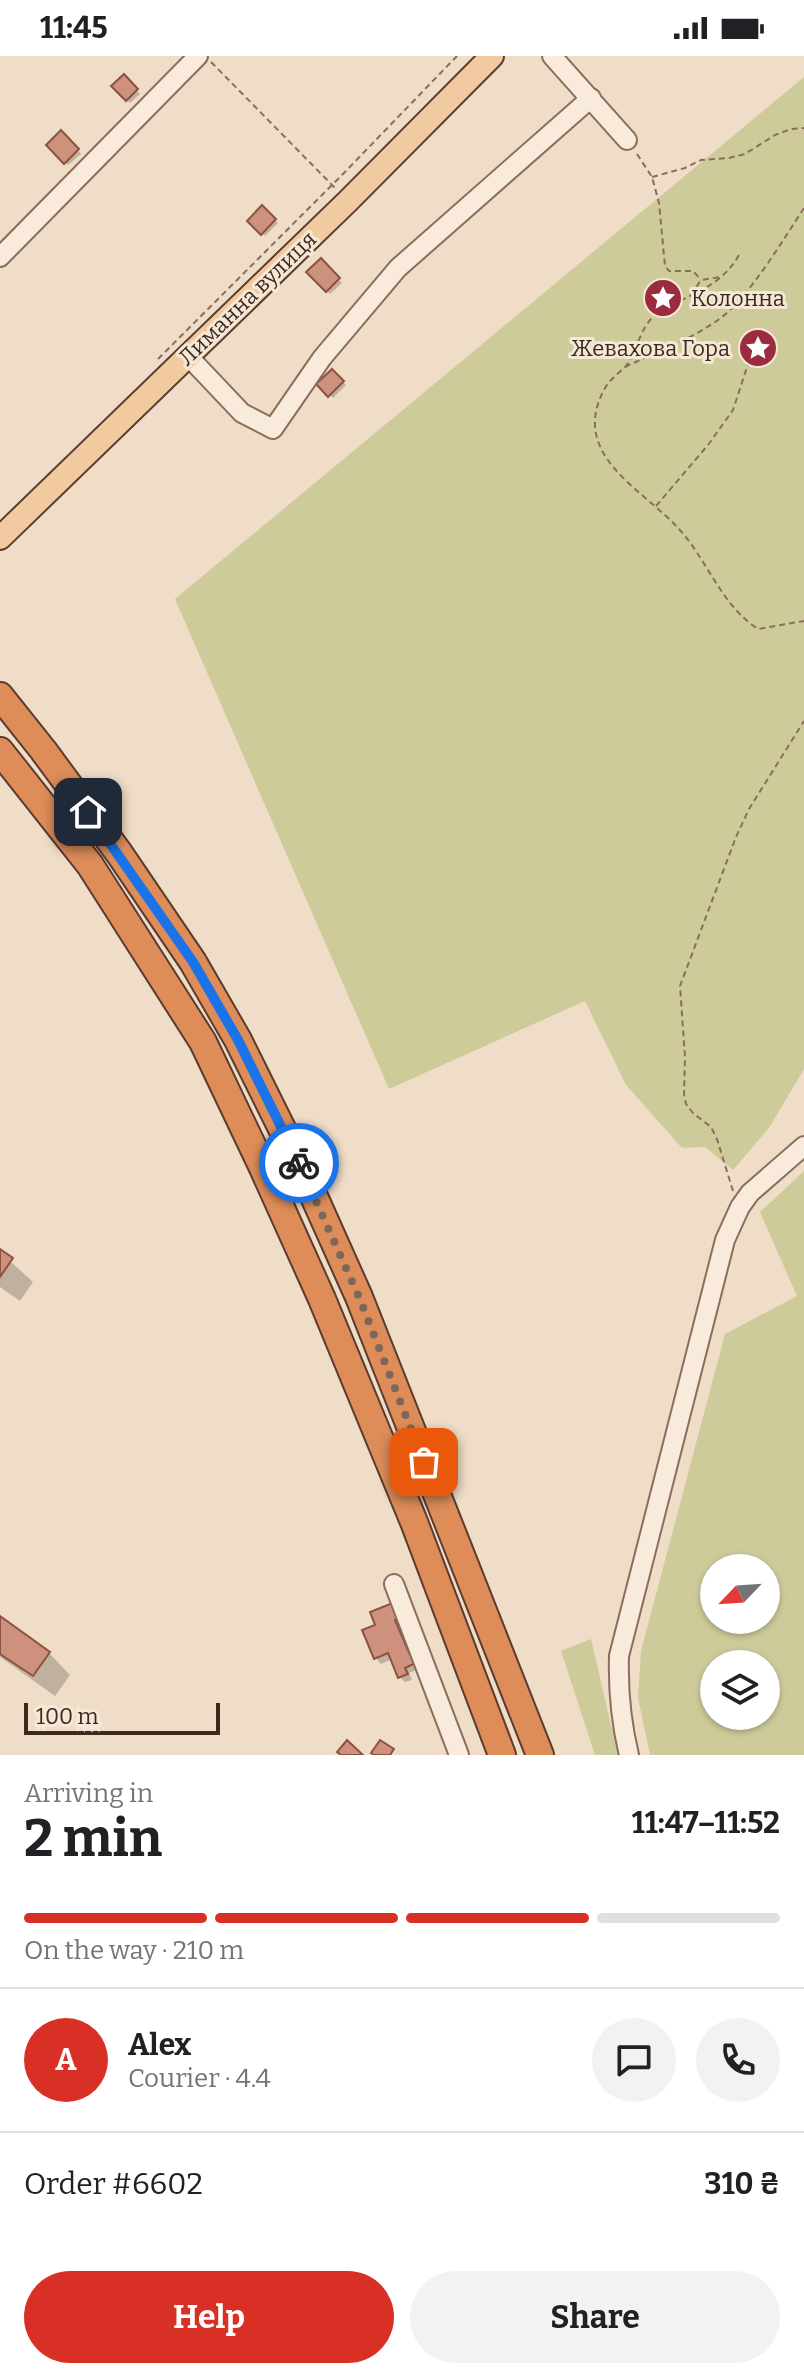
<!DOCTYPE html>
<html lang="en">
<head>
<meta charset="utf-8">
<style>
  body { margin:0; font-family:Bitter,serif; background:#f2f2f2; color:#202124; height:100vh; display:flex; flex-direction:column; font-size:30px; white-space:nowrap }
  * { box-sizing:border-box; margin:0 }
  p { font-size:26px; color:#757577 }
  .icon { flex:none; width:44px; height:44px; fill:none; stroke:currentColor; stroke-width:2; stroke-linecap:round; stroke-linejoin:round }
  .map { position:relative; height:1699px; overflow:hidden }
  .details { display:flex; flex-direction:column; background:#fff; flex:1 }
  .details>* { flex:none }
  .needle { width:52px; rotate:245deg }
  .fabs { position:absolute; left:700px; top:1498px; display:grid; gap:16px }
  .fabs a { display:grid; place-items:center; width:80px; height:80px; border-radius:50%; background:#fff; box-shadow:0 2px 6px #0004; font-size:40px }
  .scale { position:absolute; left:24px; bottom:20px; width:196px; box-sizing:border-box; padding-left:8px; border:4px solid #3c2920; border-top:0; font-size:22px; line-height:28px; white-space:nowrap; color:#3c2920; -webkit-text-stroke:6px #f6e8d7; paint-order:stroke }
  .pin { position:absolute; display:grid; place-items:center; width:68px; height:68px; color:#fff; margin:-34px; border-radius:16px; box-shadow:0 4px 12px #0006 }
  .courier { position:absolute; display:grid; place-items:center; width:80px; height:80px; margin:-40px; border:6px solid #1a73e8; border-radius:50%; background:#fff; color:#222; box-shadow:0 2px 10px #0007 }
  .headline em { font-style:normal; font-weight:700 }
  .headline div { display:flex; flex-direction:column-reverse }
  .headline { display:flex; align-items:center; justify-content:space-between; height:136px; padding:0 24px }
  h1 { font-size:52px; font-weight:700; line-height:60px }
  .bar { display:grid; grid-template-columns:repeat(4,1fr); gap:12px 8px; align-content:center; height:96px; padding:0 24px }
  .bar i { height:10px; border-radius:6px; background:#e0e0e0 }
  .bar .selected { background:#d93025 }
  .bar p { grid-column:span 4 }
  .line { display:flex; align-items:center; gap:20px; padding:0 24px; border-top:2px solid #e0e0e0 }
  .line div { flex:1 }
  .round { display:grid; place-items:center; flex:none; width:84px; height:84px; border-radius:42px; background:#f2f2f2 }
  .action { display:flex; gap:16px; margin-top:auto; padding:16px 24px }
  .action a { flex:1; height:92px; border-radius:48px; background:#d93025; color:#fff; font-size:32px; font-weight:700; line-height:92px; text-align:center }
  .action a+a { background:#f2f2f2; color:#202124 }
  .status { display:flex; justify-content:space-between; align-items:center; height:56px; padding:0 40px; background:#fff; direction:ltr }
  .status svg { height:22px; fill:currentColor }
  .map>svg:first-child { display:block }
</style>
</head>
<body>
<div class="status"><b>11:45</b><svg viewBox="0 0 49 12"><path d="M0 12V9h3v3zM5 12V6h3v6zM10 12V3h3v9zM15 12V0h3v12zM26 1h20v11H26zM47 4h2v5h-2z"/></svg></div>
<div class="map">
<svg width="804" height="1699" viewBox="0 0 804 1699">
  <rect width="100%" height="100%" fill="#efddc7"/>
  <path fill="#cecb9b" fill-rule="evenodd" d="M 804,21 L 804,1013 L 769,1072 L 733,1114 L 705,1091 L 682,1092 L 626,1029 L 585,945 L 389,1033 L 175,543 Z
    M 804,1115 L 804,1699 L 650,1699 L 638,1642 L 641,1595 L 725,1278 L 797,1240 L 760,1156 ZM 766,1512 L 766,1564 L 714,1564 L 714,1512 ZM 766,1608 L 766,1660 L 714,1660 L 714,1608 Z
    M 591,1583 L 618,1699 L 595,1699 L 561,1595 Z"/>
  <path fill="#0003" d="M 124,21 L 140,38 L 130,47 L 114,30 Z
    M 61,77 L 81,98 L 68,109 L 48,89 Z
    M 262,152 L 278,167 L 265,180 L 249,165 Z
    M 321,205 L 342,227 L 330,238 L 309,216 Z
    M 332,315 L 346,329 L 333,342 L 319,328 Z
    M 0,1196 L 33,1226 L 20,1245 L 0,1231 Z
    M 394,1548 L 405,1567 L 399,1570 L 411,1598 L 424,1611 L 409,1617 L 412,1624 L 405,1626 L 400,1621 L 392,1603 L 381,1608 L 376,1602 L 378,1570 Z
    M 0,1563 L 49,1597 L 70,1619 L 55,1640 L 0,1601 Z"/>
  <path fill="#cd917d" stroke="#8b5242" stroke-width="2" d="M 124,18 L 138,33 L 126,45 L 111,30 Z
    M 61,74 L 79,93 L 64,108 L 46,89 Z
    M 262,149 L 276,163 L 261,179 L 247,165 Z
    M 321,202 L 340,222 L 326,236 L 306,216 Z
    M 332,313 L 344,325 L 328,341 L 316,328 Z
    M 0,1193 L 13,1202 L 0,1221 Z
    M 395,1546 L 401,1561 L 395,1564 L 409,1597 L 415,1594 L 420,1605 L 405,1612 L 408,1618 L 398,1622 L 388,1597 L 374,1603 L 362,1574 L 375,1569 L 370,1556 Z
    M 0,1560 L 50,1596 L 33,1620 L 0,1598 Z
    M 347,1684 L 363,1699 L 341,1699 L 337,1696 Z
    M 380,1684 L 394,1693 L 390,1699 L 374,1699 L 371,1697 Z"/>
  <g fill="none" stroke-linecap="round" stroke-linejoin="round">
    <g stroke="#8b6d5c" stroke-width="22">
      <path id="minor" d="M 552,0 L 627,84
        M 0,201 L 198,0
        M 188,300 L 242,357 L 273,373 L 322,302 L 398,212 L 591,42
        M 394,1528 L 459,1699
        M 629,1699 C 621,1666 618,1634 619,1600 L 725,1184 L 740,1151 L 750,1137 L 804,1090"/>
    </g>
    <g stroke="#5a3c30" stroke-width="26">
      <path id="major" d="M 0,482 L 348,145 L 492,0"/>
    </g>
    <g stroke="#5a3c30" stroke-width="30">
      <path id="highway" d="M 0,640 L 43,694 L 119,797 L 193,906 L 238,984 L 299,1107 L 359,1241 L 540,1699
        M 0,695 L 90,809 L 203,986 L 263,1112 L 322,1243 L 414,1466 L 502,1699"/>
    </g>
    <path stroke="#8b6d5c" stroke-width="2" stroke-dasharray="6 4" stroke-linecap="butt" d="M 211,6 L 336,133
      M 637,98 L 652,121 L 659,147 L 665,210 L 669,215 L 693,215 L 701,224
      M 652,121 L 685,112 L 701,104 L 729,102 L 745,98 L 775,79 L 791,73 L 804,72
      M 739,199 C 719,234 688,237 657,258 C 641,268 637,295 626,310 C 619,317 610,323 605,332 C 568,399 642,432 679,473 C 708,505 721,549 758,573 L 804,565
      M 691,239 L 701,224 L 720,221
      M 158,303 L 342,119 L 457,0
      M 625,311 C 656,296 690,284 718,264 C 748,243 783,184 804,152
      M 656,450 L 708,389 L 733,354 L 749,305
      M 733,1135 L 717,1083 L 711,1071 L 693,1057 L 686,1048 L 684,1038 L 685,1001 L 680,930 L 736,781 L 749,753 L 804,665"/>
    <use href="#minor" stroke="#f9ebdb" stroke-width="18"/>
    <use href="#major" stroke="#f2caa0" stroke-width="22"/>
    <use href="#highway" stroke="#de8d59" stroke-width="26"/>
  </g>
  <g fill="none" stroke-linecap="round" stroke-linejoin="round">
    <path stroke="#7b685a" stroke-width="8" stroke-dasharray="0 14.4" d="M 299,1107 L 359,1241 L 424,1406"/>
    <path stroke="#1a73e8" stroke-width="10" d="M 88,756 L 193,906 L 238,984 L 299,1107"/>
  </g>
  <defs>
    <g id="sight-disc" transform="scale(2)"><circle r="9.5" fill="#9b2b3f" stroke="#f6e8d7"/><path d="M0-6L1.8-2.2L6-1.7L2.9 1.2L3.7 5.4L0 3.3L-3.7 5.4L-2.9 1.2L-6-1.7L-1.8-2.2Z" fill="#fff"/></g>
  </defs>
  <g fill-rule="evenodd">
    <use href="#sight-disc" x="663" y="242"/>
    <use href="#sight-disc" x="758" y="292"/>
  </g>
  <g text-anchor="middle" stroke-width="6" stroke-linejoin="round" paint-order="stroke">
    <g font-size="22" fill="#3c2920" stroke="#f6e8d7">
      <text transform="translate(247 242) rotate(-44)" y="8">Лиманна вулиця</text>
    </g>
    <g font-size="22" fill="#3c2920" stroke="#f6e8d7" text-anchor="start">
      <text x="691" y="250">Колонна</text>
      <text x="730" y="300" text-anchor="end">Жевахова Гора</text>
    </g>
  </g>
</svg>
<div class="fabs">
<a><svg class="needle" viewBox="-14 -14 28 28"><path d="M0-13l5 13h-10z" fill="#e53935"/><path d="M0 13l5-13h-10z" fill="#757577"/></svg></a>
<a><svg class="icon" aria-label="layers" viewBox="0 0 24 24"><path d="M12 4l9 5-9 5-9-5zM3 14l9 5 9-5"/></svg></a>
</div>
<div class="scale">100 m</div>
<div class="pin" style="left:424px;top:1406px;background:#ea580c"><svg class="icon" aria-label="bag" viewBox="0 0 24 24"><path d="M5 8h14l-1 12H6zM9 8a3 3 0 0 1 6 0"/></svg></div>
<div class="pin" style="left:88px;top:756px;background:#1f2937"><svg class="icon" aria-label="home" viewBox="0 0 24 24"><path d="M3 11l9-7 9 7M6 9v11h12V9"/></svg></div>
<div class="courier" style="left:299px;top:1107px"><svg class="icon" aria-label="bike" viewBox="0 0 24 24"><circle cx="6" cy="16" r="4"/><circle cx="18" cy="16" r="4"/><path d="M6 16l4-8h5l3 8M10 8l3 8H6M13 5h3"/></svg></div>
</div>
<section class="details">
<div class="headline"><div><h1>2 min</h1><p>Arriving in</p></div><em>11:47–11:52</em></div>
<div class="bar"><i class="selected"></i><i class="selected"></i><i class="selected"></i><i></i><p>On the way · 210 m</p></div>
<div class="line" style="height:144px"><b class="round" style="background:#d93025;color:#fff">A</b><div><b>Alex</b><p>Courier · 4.4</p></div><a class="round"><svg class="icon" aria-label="chat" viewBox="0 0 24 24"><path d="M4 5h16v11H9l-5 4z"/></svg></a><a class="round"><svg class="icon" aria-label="phone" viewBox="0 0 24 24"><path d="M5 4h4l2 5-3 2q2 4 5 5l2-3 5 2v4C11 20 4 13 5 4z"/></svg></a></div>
<div class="line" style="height:104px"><div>Order #6602</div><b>310 ₴</b></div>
<div class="action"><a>Help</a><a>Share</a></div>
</section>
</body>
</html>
